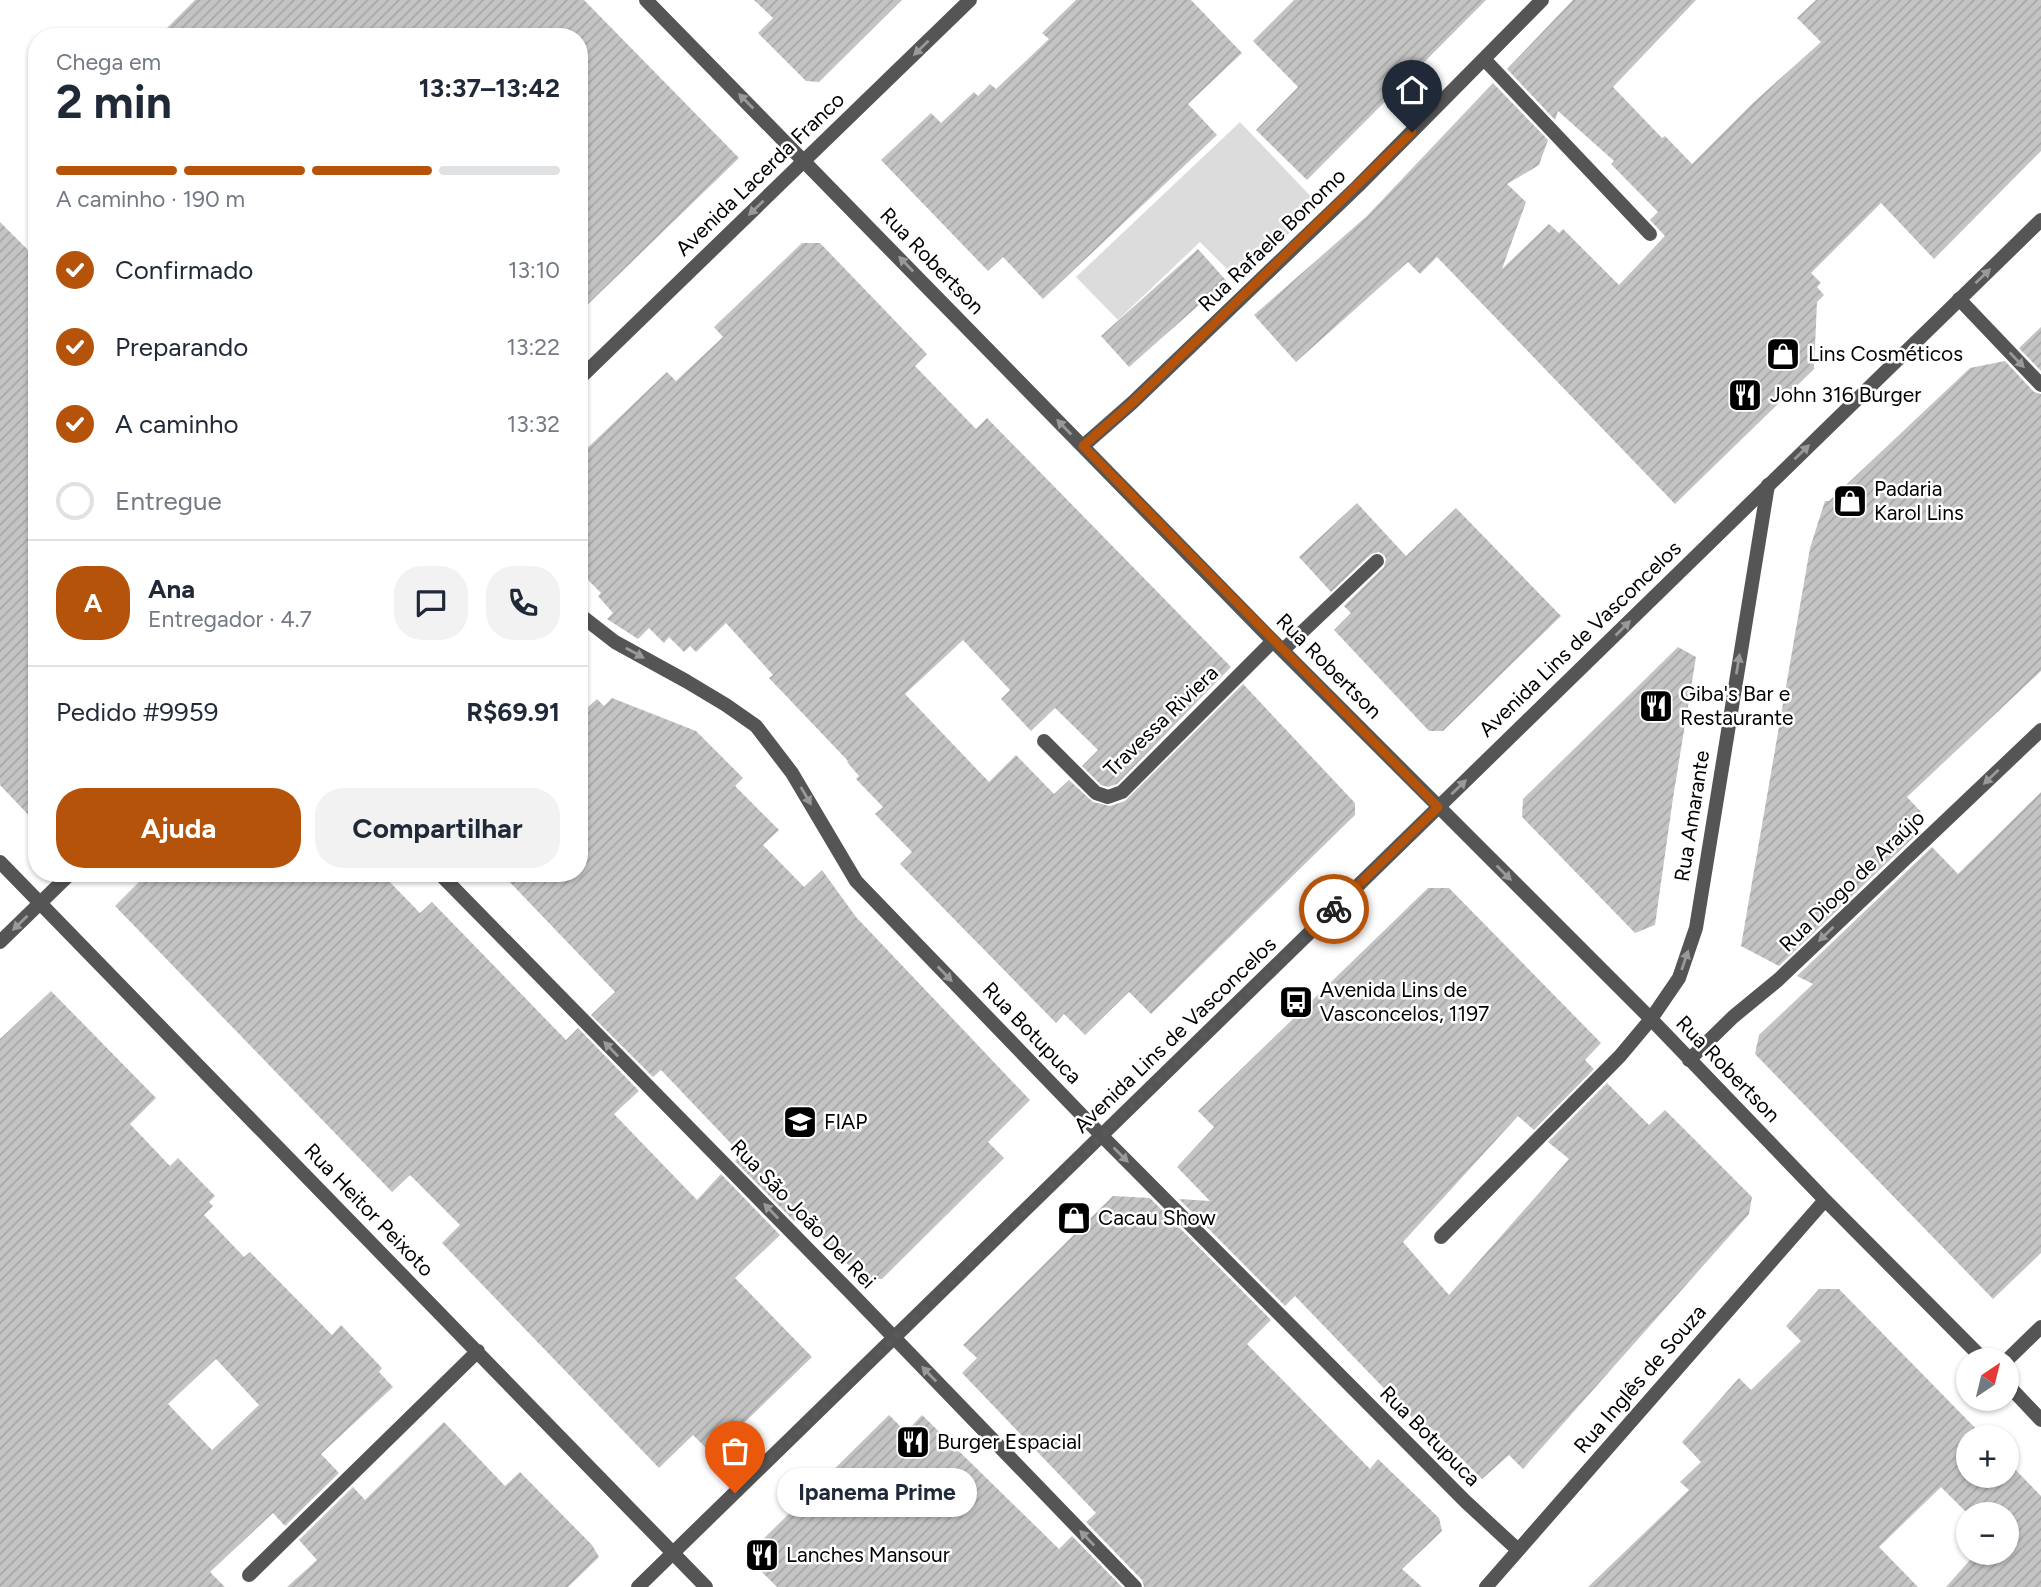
<!DOCTYPE html>
<html lang="pt">
<head>
<meta charset="utf-8">
<style>
  body { margin:0; font-family:Figtree,sans-serif; background:#f2f2f3; color:#1f2937; height:100vh; display:flex; flex-direction:column; font-size:26px; white-space:nowrap }
  * { box-sizing:border-box; margin:0 }
  p { font-size:23px; color:#747a83 }
  .icon { flex:none; width:38px; height:38px; fill:none; stroke:currentColor; stroke-width:2; stroke-linecap:round; stroke-linejoin:round }
  .map { position:relative; flex:1; overflow:hidden }
  .panel { position:absolute; left:28px; top:28px; width:560px; height:854px; display:flex; flex-direction:column; background:#fff; border-radius:28px; box-shadow:0 2px 5px #0004 }
  .panel>* { flex:none }
  .needle { width:46px; rotate:35deg }
  .fabs { position:absolute; left:1956px; top:1348px; display:grid; gap:14px }
  .fabs a { display:grid; place-items:center; width:63px; height:63px; border-radius:50%; background:#fff; box-shadow:0 2px 5px #0004; font-size:35px }
  .pin { position:absolute; display:grid; place-items:center; width:60px; height:60px; color:#fff; margin:-72px -30px; border-radius:50% 50% 50% 0; rotate:-45deg; box-shadow:0 0 7px #0007 }
  .pin .icon { rotate:45deg }
  .courier { position:absolute; display:grid; place-items:center; width:70px; height:70px; margin:-35px; border:5px solid #b45309; border-radius:50%; background:#fff; color:#222; box-shadow:0 2px 9px #0007 }
  .bubble { position:absolute; height:49px; border-radius:24px; background:#fff; box-shadow:0 2px 5px #0004; font-size:23px; font-weight:700; line-height:49px; text-align:center }
  .headline em { font-style:normal; font-weight:700 }
  .headline div { display:flex; flex-direction:column-reverse }
  .headline { display:flex; align-items:center; justify-content:space-between; height:119px; padding:0 28px }
  h1 { font-size:46px; font-weight:700; line-height:52px }
  .bar { display:grid; grid-template-columns:repeat(4,1fr); gap:10px 7px; align-content:center; height:84px; padding:0 28px }
  .bar i { height:9px; border-radius:5px; background:#e0e1e3 }
  .bar .active { background:#b45309 }
  .bar p { grid-column:span 4 }
  .line { display:flex; align-items:center; gap:18px; padding:0 28px; border-top:2px solid #e0e1e3 }
  .line div { flex:1 }
  .round { display:grid; place-items:center; flex:none; width:74px; height:74px; border-radius:28px; background:#f2f2f3 }
  ol { padding:0 28px; list-style:none }
  li { display:flex; align-items:center; gap:21px; height:77px }
  li p { margin-inline-start:auto }
  li .icon { padding:7px; border-radius:50%; background:#b45309; color:#fff; stroke-width:4 }
  li:last-child { color:#747a83 }
  li i { width:38px; height:38px; border:4px solid #e0e1e3; border-radius:50% }
  .cta { display:flex; gap:14px; margin-top:auto; padding:14px 28px }
  .cta a { flex:1; height:80px; border-radius:28px; background:#b45309; color:#fff; font-size:28px; font-weight:700; line-height:80px; text-align:center }
  .cta a+a { background:#f2f2f3; color:#1f2937 }
  .map>svg:first-child { display:block }
</style>
</head>
<body>
<div class="map">
<svg width="2041" height="1587" viewBox="0 0 2041 1587">
  <defs>
    <pattern id="building-hatch" width="6" height="6" patternUnits="userSpaceOnUse" patternTransform="scale(1.75)"><rect width="6" height="6" fill="#c4c4c4"/><path d="M-1 1l2-2M0 6l6-6M5 7l2-2" fill="none" stroke="#a7a7a7"/></pattern>
  </defs>
  <rect width="100%" height="100%" fill="#fff"/>
  <path fill="#dcdcdc" d="M 1240,122 L 1319,205 L 1239,281 L 1200,242 L 1118,320 L 1076,277 Z"/>
  <path fill="url(#building-hatch)" fill-rule="evenodd" d="M 195,0 L 584,0 L 739,158 L 579,313 L 579,37 L 158,37 Z
    M 754,0 L 902,0 L 819,82 L 806,81 L 758,33 L 773,18 Z
    M 1076,0 L 1191,0 L 1242,53 L 1188,104 L 1217,135 L 1043,299 L 1003,257 L 988,271 L 881,160 L 931,113 L 941,123 L 974,92 L 978,96 L 990,84 L 996,89 L 1049,39 L 1042,33 Z
    M 1294,0 L 1486,0 L 1307,180 L 1256,130 L 1298,87 L 1253,41 Z
    M 1573,0 L 1696,0 L 1613,87 L 1662,138 L 1665,136 L 1692,164 L 1753,103 L 1821,42 L 1797,18 L 1816,0 L 2041,0 L 2041,151 L 1934,259 L 1881,203 L 1811,273 L 1821,283 L 1817,287 L 1824,295 L 1817,302 L 1814,369 L 1675,504 L 1437,257 L 1420,274 L 1408,262 L 1296,362 L 1254,315 L 1367,216 L 1493,83 L 1548,140 L 1539,165 L 1507,184 L 1526,202 L 1502,269 L 1549,224 L 1559,233 L 1563,229 L 1619,285 L 1665,236 L 1650,220 L 1658,212 L 1611,164 L 1614,161 L 1558,111 L 1555,120 L 1507,69 Z
    M 0,222 L 37,259 L 37,824 L 0,785 Z
    M 802,243 L 820,243 L 927,354 L 915,366 L 976,429 L 987,418 L 1231,667 L 1117,784 L 1108,787 L 1101,785 L 1082,766 L 1098,750 L 1055,708 L 1031,731 L 1001,699 L 1010,690 L 963,640 L 905,694 L 989,782 L 1016,755 L 1054,794 L 1069,780 L 1093,802 L 1110,806 L 1125,801 L 1243,684 L 1355,803 L 1355,815 L 1151,1014 L 1129,992 L 1085,1035 L 1064,1014 L 1056,1023 L 900,864 L 912,852 L 875,814 L 883,807 L 856,779 L 859,776 L 847,762 L 848,761 L 769,678 L 773,675 L 726,623 L 696,652 L 690,646 L 684,652 L 669,637 L 664,643 L 649,628 L 638,639 L 607,619 L 613,613 L 598,596 L 601,593 L 579,571 L 579,456 L 667,372 L 676,381 L 723,337 L 714,327 Z
    M 1198,249 L 1231,286 L 1204,311 L 1199,305 L 1129,367 L 1101,336 Z
    M 2041,327 L 2041,371 L 2019,348 Z
    M 2005,361 L 2034,392 L 2041,394 L 2041,671 L 1907,797 L 1921,812 L 1909,823 L 1918,833 L 1779,966 L 1741,946 L 1810,548 L 1825,501 L 1829,501 L 1970,368 Z
    M 1357,503 L 1406,556 L 1456,508 L 1561,616 L 1443,731 L 1429,731 L 1334,630 L 1351,613 L 1344,606 L 1384,567 L 1386,559 L 1384,555 L 1379,552 L 1371,554 L 1331,592 L 1299,557 Z
    M 1678,647 L 1696,657 L 1673,798 L 1655,925 L 1635,933 L 1522,817 L 1523,799 Z
    M 612,698 L 696,731 L 743,778 L 735,786 L 779,830 L 763,845 L 804,887 L 822,870 L 856,917 L 1030,1100 L 988,1142 L 1004,1158 L 882,1279 L 862,1279 L 800,1215 L 794,1221 L 735,1161 L 741,1154 L 661,1070 L 653,1077 L 591,1015 L 615,992 L 501,873 L 579,873 L 579,715 L 597,699 L 604,706 Z
    M 2041,792 L 2041,1253 L 1993,1299 L 1755,1054 L 1759,1035 L 1813,984 L 1797,976 L 1932,847 L 1958,874 Z
    M 148,873 L 381,873 L 420,913 L 432,902 L 566,1040 L 578,1028 L 639,1091 L 614,1114 L 697,1200 L 721,1174 L 780,1235 L 735,1278 L 812,1357 L 712,1454 L 693,1435 L 659,1468 L 442,1243 L 460,1225 L 410,1175 L 392,1192 L 115,906 Z
    M 1428,888 L 1449,888 L 1601,1043 L 1585,1060 L 1594,1069 L 1534,1130 L 1518,1116 L 1403,1242 L 1449,1295 L 1569,1159 L 1548,1142 L 1607,1083 L 1649,1125 L 1665,1110 L 1752,1197 L 1749,1214 L 1523,1469 L 1509,1455 L 1482,1479 L 1432,1429 L 1427,1433 L 1295,1296 L 1285,1306 L 1179,1199 L 1210,1201 L 1177,1167 L 1214,1127 L 1198,1111 Z
    M 51,991 L 156,1098 L 130,1124 L 170,1166 L 178,1158 L 215,1196 L 209,1202 L 213,1206 L 204,1215 L 244,1257 L 250,1252 L 332,1335 L 341,1325 L 382,1368 L 379,1372 L 393,1387 L 321,1454 L 339,1473 L 285,1526 L 273,1513 L 210,1572 L 225,1587 L 0,1587 L 0,1039 ZM 216,1359 L 259,1405 L 212,1450 L 168,1404 Z
    M 1113,1196 L 1150,1198 L 1271,1320 L 1247,1344 L 1370,1469 L 1378,1459 L 1439,1518 L 1442,1531 L 1402,1569 L 1422,1587 L 1144,1587 L 1142,1580 L 1086,1522 L 1096,1513 L 962,1373 L 977,1358 L 963,1345 Z
    M 1819,1289 L 1839,1289 L 1984,1437 L 1969,1437 L 1969,1475 L 2007,1475 L 2007,1461 L 2041,1496 L 2041,1587 L 1946,1587 L 1977,1552 L 2007,1552 L 2007,1514 L 1969,1515 L 1941,1487 L 1879,1547 L 1918,1587 L 1588,1587 L 1689,1490 L 1680,1482 L 1701,1462 L 1682,1442 L 1739,1378 L 1751,1390 L 1801,1341 L 1786,1326 Z
    M 889,1415 L 904,1430 L 906,1428 L 908,1430 L 922,1415 L 1059,1549 L 1072,1536 L 1122,1587 L 777,1587 L 746,1556 Z
    M 444,1422 L 505,1486 L 520,1472 L 592,1545 L 599,1557 L 568,1587 L 287,1587 L 317,1560 L 299,1540 L 353,1487 L 365,1500 Z"/>
  <g fill="none" stroke-linecap="round" stroke-linejoin="round">
    <path stroke="#555" stroke-width="14" d="M 646,0 L 1273,641 L 1651,1019 L 1825,1200 L 1984,1360
      M 1484,59 L 1650,234
      M 1959,299 L 2041,385
      M 1083,446 L 1132,403 L 1358,186 L 1542,0
      M 579,614 L 615,642 L 686,681 L 726,705 L 756,726 L 792,773 L 856,881 L 1102,1136 L 1466,1502 L 1518,1550
      M 1283,650 L 1377,561
      M 1044,741 L 1096,793 L 1108,797 L 1122,792 L 1273,641
      M 0,862 L 706,1587
      M 439,873 L 853,1295 L 1135,1587
      M 1689,1060 L 1733,1017 L 1778,980 L 2041,730
      M 1441,1237 L 1620,1056 L 1651,1019 L 1679,978 L 1696,928 L 1768,485
      M 2007,1360 L 2041,1327
      M 2007,1384 L 2041,1420
      M 249,1575 L 478,1351
      M 1486,1587 L 1825,1200"/>
    <path stroke="#555" stroke-width="14" d="M 579,379 L 970,0
      M 0,942 L 71,873
      M 638,1587 L 2041,220"/>
  </g>
  <defs><path id="oneway-solid" d="M-6-.8H1V-3.2L6.5 0L1 3.2V.8H-6Z" transform="scale(1.75)"/></defs>
  <g fill="#999">
    <use href="#oneway-solid" transform="translate(921 48) rotate(136)"/>
    <use href="#oneway-solid" transform="translate(746 101) rotate(-135)"/>
    <use href="#oneway-solid" transform="translate(756 208) rotate(136)"/>
    <use href="#oneway-solid" transform="translate(906 264) rotate(-134)"/>
    <use href="#oneway-solid" transform="translate(1983 276) rotate(-44)"/>
    <use href="#oneway-solid" transform="translate(2017 360) rotate(46)"/>
    <use href="#oneway-solid" transform="translate(1064 427) rotate(-134)"/>
    <use href="#oneway-solid" transform="translate(1802 452) rotate(-44)"/>
    <use href="#oneway-solid" transform="translate(1623 628) rotate(-45)"/>
    <use href="#oneway-solid" transform="translate(635 653) rotate(29)"/>
    <use href="#oneway-solid" transform="translate(1738 664) rotate(-81)"/>
    <use href="#oneway-solid" transform="translate(1991 777) rotate(136)"/>
    <use href="#oneway-solid" transform="translate(1459 787) rotate(-44)"/>
    <use href="#oneway-solid" transform="translate(806 796) rotate(60)"/>
    <use href="#oneway-solid" transform="translate(1504 873) rotate(45)"/>
    <use href="#oneway-solid" transform="translate(20 923) rotate(136)"/>
    <use href="#oneway-solid" transform="translate(1826 934) rotate(136)"/>
    <use href="#oneway-solid" transform="translate(1685 960) rotate(-71)"/>
    <use href="#oneway-solid" transform="translate(945 974) rotate(46)"/>
    <use href="#oneway-solid" transform="translate(611 1049) rotate(-134)"/>
    <use href="#oneway-solid" transform="translate(1121 1155) rotate(45)"/>
    <use href="#oneway-solid" transform="translate(771 1211) rotate(-134)"/>
    <use href="#oneway-solid" transform="translate(929 1374) rotate(-134)"/>
    <use href="#oneway-solid" transform="translate(1087 1538) rotate(-134)"/>
  </g>
  <g fill="none" stroke-linecap="round" stroke-linejoin="round">
    <path stroke="#595959" stroke-width="7" stroke-dasharray="0 12.6" d="M 735,1493 L 1334,909"/>
    <path stroke="#b45309" stroke-width="9" d="M 1334,909 L 1438,807 L 1083,446 L 1132,403 L 1412,132"/>
  </g>
  <defs>
    <g id="shop-square" transform="scale(1.75)"><rect x="-9" y="-9" width="18" height="18" rx="4" fill="#000" stroke="#fff"/><path d="M-5-2.5h2.3a2.7 3.5 0 0 1 5.4 0H5L5.5 6h-11ZM-1.5-2.5h3a1.5 2.3 0 0 0-3 0Z" fill="#fff"/></g>
    <g id="restaurant-square" transform="scale(1.75)"><rect x="-9" y="-9" width="18" height="18" rx="4" fill="#000" stroke="#fff"/><path d="M-5-6h1v4h1v-4h1v4h1v-4h1v5L-1.5 .5V6h-2V.5L-5-1ZM5-6V6H3V1.5H1.5Q1.5-4 5-6Z" fill="#fff"/></g>
    <g id="bus-square" transform="scale(1.75)"><rect x="-9" y="-9" width="18" height="18" rx="4" fill="#000" stroke="#fff"/><path d="M-5-6H5V4H4V6H2V4H-2V6H-4V4H-5ZM-3.5-4V0h7V-4ZM-3.5 1.2v1.5H-2V1.2ZM2 1.2v1.5H3.5V1.2Z" fill="#fff"/></g>
    <g id="university-square" transform="scale(1.75)"><rect x="-9" y="-9" width="18" height="18" rx="4" fill="#000" stroke="#fff"/><path d="M0-5L7-2L0 1L-7-2ZM-4 1L0 2.5L4 1V4Q0 6-4 4Z" fill="#fff"/></g>
  </defs>
  <g fill-rule="evenodd">
    <use href="#shop-square" x="1783" y="354"/>
    <use href="#restaurant-square" x="1745" y="395"/>
    <use href="#shop-square" x="1850" y="501"/>
    <use href="#restaurant-square" x="1656" y="706"/>
    <use href="#bus-square" x="1296" y="1002"/>
    <use href="#university-square" x="800" y="1122"/>
    <use href="#shop-square" x="1074" y="1218"/>
    <use href="#restaurant-square" x="913" y="1442"/>
    <use href="#restaurant-square" x="762" y="1555"/>
  </g>
  <g text-anchor="middle" stroke-width="5" stroke-linejoin="round" paint-order="stroke">
    <g font-size="21" fill="#000" stroke="#fff">
      <text transform="translate(760 174) rotate(-44)" y="7">Avenida Lacerda Franco</text>
      <text transform="translate(1272 240) rotate(-44)" y="7">Rua Rafaele Bonomo</text>
      <text transform="translate(932 261) rotate(46)" y="7">Rua Robertson</text>
      <text transform="translate(1580 639) rotate(-44)" y="7">Avenida Lins de Vasconcelos</text>
      <text transform="translate(1329 666) rotate(45)" y="7">Rua Robertson</text>
      <text transform="translate(1161 721) rotate(-44)" y="7">Travessa Riviera</text>
      <text transform="translate(1692 816) rotate(-81)" y="7">Rua Amarante</text>
      <text transform="translate(1852 881) rotate(-44)" y="7">Rua Diogo de Araújo</text>
      <text transform="translate(1032 1033) rotate(46)" y="7">Rua Botupuca</text>
      <text transform="translate(1175 1035) rotate(-44)" y="7">Avenida Lins de Vasconcelos</text>
      <text transform="translate(1728 1069) rotate(46)" y="7">Rua Robertson</text>
      <text transform="translate(369 1210) rotate(46)" y="7">Rua Heitor Peixoto</text>
      <text transform="translate(803 1214) rotate(46)" y="7">Rua São João Del Rei</text>
      <text transform="translate(1640 1379) rotate(-49)" y="7">Rua Inglês de Souza</text>
      <text transform="translate(1430 1436) rotate(45)" y="7">Rua Botupuca</text>
    </g>
    <g font-size="21" fill="#000" stroke="#fff" text-anchor="start">
      <text x="1808" y="361">Lins Cosméticos</text>
      <text x="1770" y="402">John 316 Burger</text>
      <text x="1874" y="496">Padaria<tspan x="1874" dy="24">Karol Lins</tspan></text>
      <text x="1680" y="701">Giba's Bar e<tspan x="1680" dy="24">Restaurante</tspan></text>
      <text x="1320" y="997">Avenida Lins de<tspan x="1320" dy="24">Vasconcelos, 1197</tspan></text>
      <text x="824" y="1129">FIAP</text>
      <text x="1098" y="1225">Cacau Show</text>
      <text x="937" y="1449">Burger Espacial</text>
      <text x="786" y="1562">Lanches Mansour</text>
    </g>
  </g>
</svg>
<div class="fabs">
<a><svg class="needle" viewBox="-14 -14 28 28"><path d="M0-13l5 13h-10z" fill="#e53935"/><path d="M0 13l5-13h-10z" fill="#747a83"/></svg></a>
<a>+</a>
<a>−</a>
</div>
<div class="pin" style="left:735px;top:1493px;background:#ea580c"><svg class="icon" aria-label="bag" viewBox="0 0 24 24"><path d="M5 8h14l-1 12H6zM9 8a3 3 0 0 1 6 0"/></svg></div>
<div class="pin" style="left:1412px;top:132px;background:#1f2937"><svg class="icon" aria-label="home" viewBox="0 0 24 24"><path d="M3 11l9-7 9 7M6 9v11h12V9"/></svg></div>
<div class="courier" style="left:1334px;top:909px"><svg class="icon" aria-label="bike" viewBox="0 0 24 24"><circle cx="6" cy="16" r="4"/><circle cx="18" cy="16" r="4"/><path d="M6 16l4-8h5l3 8M10 8l3 8H6M13 5h3"/></svg></div>
<div class="bubble" style="left:777px;top:1468px;width:200px">Ipanema Prime</div>
<section class="panel">
<div class="headline"><div><h1>2 min</h1><p>Chega em</p></div><em>13:37–13:42</em></div>
<div class="bar"><i class="active"></i><i class="active"></i><i class="active"></i><i></i><p>A caminho · 190 m</p></div>
<ol>
<li><svg class="icon" aria-label="check" viewBox="0 0 24 24"><path d="M5 12l5 5 9-10"/></svg>Confirmado<p>13:10</p></li>
<li><svg class="icon" aria-label="check" viewBox="0 0 24 24"><path d="M5 12l5 5 9-10"/></svg>Preparando<p>13:22</p></li>
<li><svg class="icon" aria-label="check" viewBox="0 0 24 24"><path d="M5 12l5 5 9-10"/></svg>A caminho<p>13:32</p></li>
<li><i></i>Entregue</li>
</ol>
<div class="line" style="height:126px"><b class="round" style="background:#b45309;color:#fff">A</b><div><b>Ana</b><p>Entregador · 4.7</p></div><a class="round"><svg class="icon" aria-label="chat" viewBox="0 0 24 24"><path d="M4 5h16v11H9l-5 4z"/></svg></a><a class="round"><svg class="icon" aria-label="phone" viewBox="0 0 24 24"><path d="M5 4h4l2 5-3 2q2 4 5 5l2-3 5 2v4C11 20 4 13 5 4z"/></svg></a></div>
<div class="line" style="height:91px"><div>Pedido #9959</div><b>R$69.91</b></div>
<div class="cta"><a>Ajuda</a><a>Compartilhar</a></div>
</section>
</div>
</body>
</html>
